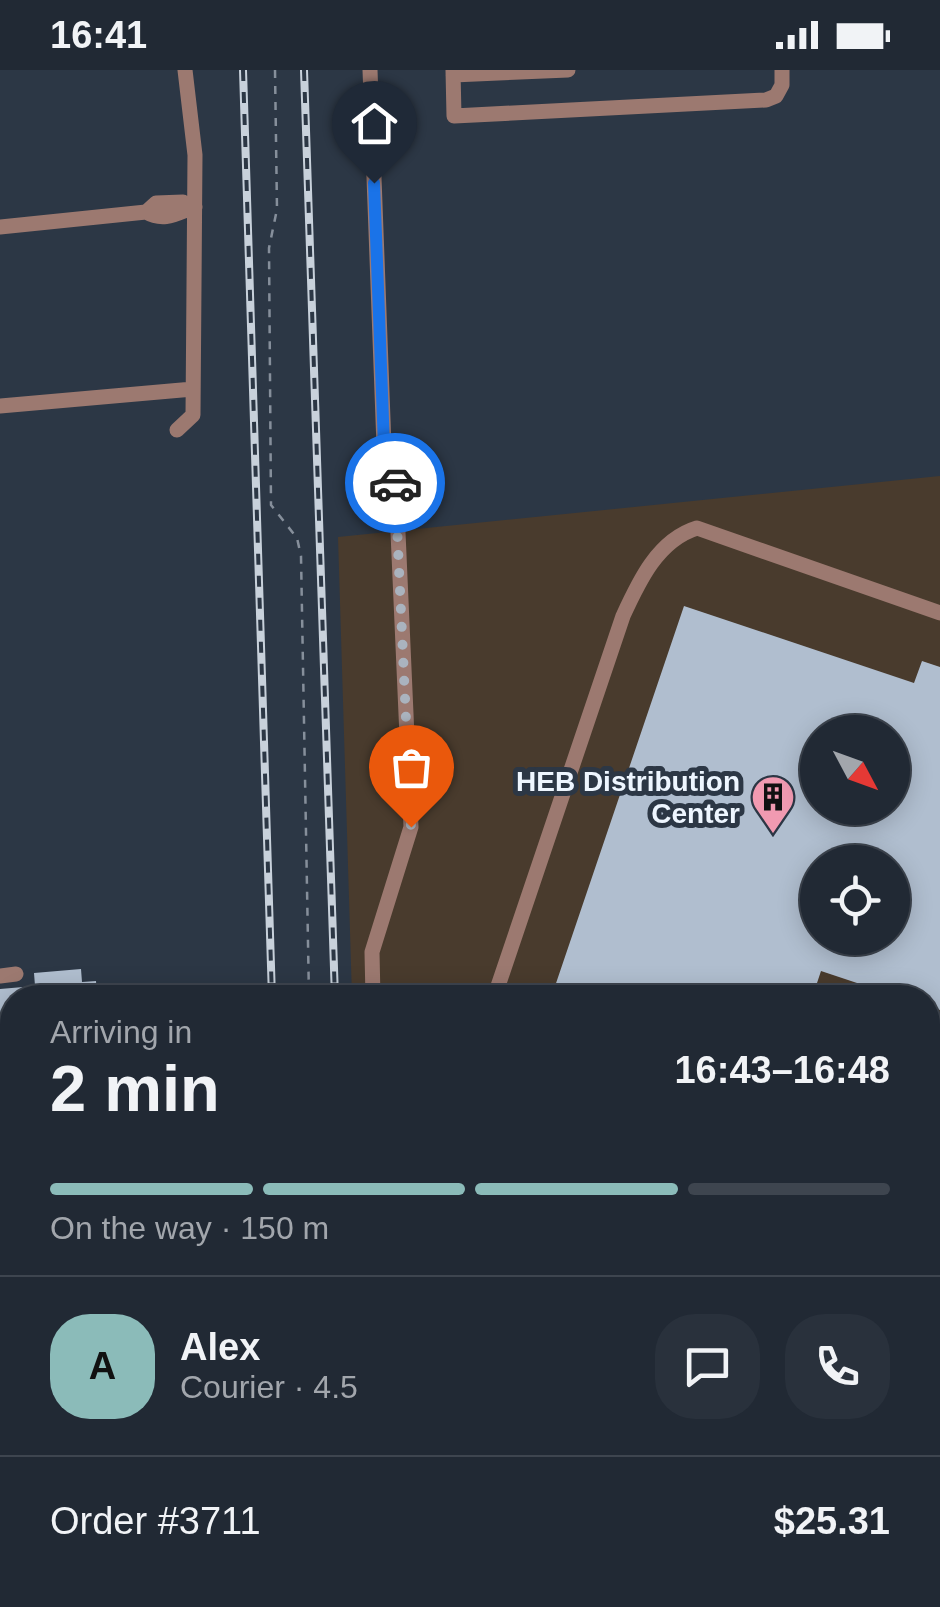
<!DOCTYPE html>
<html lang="en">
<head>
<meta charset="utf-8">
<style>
  body { margin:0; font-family:Arial,sans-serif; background:#29313c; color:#f1f3f6; height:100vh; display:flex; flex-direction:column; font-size:38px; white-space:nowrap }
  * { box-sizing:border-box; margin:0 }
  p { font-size:32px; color:#a2a6ac }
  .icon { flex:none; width:55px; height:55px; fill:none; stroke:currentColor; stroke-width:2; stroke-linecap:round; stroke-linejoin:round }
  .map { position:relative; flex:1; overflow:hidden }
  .sheet { position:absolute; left:0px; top:915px; width:940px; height:622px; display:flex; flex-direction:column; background:#212934; border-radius:40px 40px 0 0; box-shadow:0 5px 25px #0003,0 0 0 2px #3e454f }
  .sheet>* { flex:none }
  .needle { width:65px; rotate:131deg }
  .controls { position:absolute; left:800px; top:645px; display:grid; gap:20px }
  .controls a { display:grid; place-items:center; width:110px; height:110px; border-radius:50%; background:#212934; box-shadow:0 5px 25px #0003,0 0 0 2px #3e454f; font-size:50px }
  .pin { position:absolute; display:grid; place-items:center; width:85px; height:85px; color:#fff; margin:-102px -42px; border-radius:50% 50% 50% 0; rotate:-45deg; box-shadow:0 0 10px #0007 }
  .pin .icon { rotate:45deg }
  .courier { position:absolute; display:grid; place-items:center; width:100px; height:100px; margin:-50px; border:8px solid #1a73e8; border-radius:50%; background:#fff; color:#222; box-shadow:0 2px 12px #0007 }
  .overview em { font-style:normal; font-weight:700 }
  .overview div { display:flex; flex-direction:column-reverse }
  .overview { display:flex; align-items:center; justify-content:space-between; height:170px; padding:0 50px }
  h1 { font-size:65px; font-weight:700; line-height:75px }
  .bar { display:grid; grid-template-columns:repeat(4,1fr); gap:15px 10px; align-content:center; height:120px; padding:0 50px }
  .bar i { height:12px; border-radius:8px; background:#3e454f }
  .bar .selected { background:#8bbbb9 }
  .bar p { grid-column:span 4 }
  .line { display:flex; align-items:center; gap:25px; padding:0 50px; border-top:2px solid #3e454f }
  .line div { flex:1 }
  .round { display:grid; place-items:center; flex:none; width:105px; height:105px; border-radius:40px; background:#29313c }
  .status { display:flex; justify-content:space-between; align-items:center; height:70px; padding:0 50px; background:#212934; direction:ltr }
  .status svg { height:28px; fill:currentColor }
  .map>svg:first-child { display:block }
</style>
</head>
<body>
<div class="status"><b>16:41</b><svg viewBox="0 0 49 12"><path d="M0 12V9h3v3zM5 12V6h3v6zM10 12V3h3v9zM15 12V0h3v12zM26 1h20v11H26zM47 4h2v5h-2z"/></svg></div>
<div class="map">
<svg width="940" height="1537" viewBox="0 0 940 1537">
  <rect width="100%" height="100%" fill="#2c3745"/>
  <path fill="#493b2d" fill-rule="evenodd" d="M 940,406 L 940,1408 L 928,1409 L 928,928 L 352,927 L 338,467 ZM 818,662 L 892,662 L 892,738 L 818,738 ZM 818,792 L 892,792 L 892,868 L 818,868 Z"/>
  <path fill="#355e39" d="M 452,1525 L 659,1525 L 660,1537 L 452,1537 Z"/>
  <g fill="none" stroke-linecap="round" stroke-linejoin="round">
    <path stroke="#2c838f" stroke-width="22" d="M 928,1441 L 940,1439
      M 671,1525 L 673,1537"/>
  </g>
  <path fill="#b0becf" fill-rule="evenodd" d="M 684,536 L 914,613 L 922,591 L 940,597 L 940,940 L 928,936 L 928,928 L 902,928 L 821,901 L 812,928 L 551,928 ZM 818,662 L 892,662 L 892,738 L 818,738 ZM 818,792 L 892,792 L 892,868 L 818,868 Z
    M 81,899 L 82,912 L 96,911 L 97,928 L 12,928 L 12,1009 L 0,1011 L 0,919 L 35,916 L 34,903 Z
    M 12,1150 L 12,1240 L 0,1241 L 0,1151 Z
    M 928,1508 L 940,1508 L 940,1537 L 805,1537 L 805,1525 L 928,1525 Z"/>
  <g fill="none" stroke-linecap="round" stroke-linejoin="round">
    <path stroke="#868f9b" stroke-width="2.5" stroke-dasharray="8 8" stroke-linecap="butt" d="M 275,0 L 277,139 L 269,178 L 271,435 L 297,468 L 301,486 L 309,928
      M 327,1525 L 327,1537"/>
    <path stroke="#9c7970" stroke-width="15" d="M 370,0 L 384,376 L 396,417 L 411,757 L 372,882 L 373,928
      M 453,0 L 454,46 L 766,30 L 776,26 L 782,15 L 782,0
      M 453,5 L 568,0
      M 146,142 L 156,133 L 183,132 L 189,138
      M 0,157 L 146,142 C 165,153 179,142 195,137
      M 0,336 L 193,319
      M 177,360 L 193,345 L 195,85 L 185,0
      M 0,906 L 16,904
      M 494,928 L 623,546 C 639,511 658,470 697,458 L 940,543
      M 928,995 L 940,999
      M 0,1037 L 12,1036
      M 0,1082 L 12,1081
      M 0,1477 L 12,1476
      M 397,1525 L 398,1537
      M 117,1537 L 122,1525"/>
    <g stroke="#c8d1db" stroke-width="8">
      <path id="rail" d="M 243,0 L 272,928
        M 304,0 L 335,928
        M 291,1525 L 292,1537
        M 353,1525 L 353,1537"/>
    </g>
    <use href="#rail" stroke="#2c3745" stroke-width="4" stroke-dasharray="11" stroke-linecap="butt"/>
  </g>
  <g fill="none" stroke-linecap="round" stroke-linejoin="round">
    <path stroke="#aab3be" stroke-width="10" stroke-dasharray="0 18" d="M 395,413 L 411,757"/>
    <path stroke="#1a73e8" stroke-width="12" d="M 374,113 L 384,376 L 395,413"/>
  </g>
  <defs>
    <g id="building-pin" transform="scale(2.25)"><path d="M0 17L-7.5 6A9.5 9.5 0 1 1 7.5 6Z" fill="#f19ab1" stroke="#2c3745"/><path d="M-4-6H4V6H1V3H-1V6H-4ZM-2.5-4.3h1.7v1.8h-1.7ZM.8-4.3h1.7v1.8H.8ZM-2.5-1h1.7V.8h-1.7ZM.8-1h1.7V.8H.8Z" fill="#111"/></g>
  </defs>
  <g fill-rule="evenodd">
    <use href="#building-pin" x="773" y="727"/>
  </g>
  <g text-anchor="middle" stroke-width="10" stroke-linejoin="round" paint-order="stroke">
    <g font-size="28" font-weight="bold" fill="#eef6ff" stroke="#2c3745" text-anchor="end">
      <text x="740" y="721">HEB Distribution<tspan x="740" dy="32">Center</tspan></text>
    </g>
  </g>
</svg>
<div class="controls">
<a><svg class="needle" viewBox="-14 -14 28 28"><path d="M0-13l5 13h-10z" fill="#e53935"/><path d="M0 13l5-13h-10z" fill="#a2a6ac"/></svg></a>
<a><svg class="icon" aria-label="locate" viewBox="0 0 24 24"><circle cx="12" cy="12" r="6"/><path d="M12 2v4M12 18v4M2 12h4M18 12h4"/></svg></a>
</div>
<div class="pin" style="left:411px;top:757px;background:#ea580c"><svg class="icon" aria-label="bag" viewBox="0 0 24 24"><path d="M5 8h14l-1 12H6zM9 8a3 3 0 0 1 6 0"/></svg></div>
<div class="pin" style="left:374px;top:113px;background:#1f2937"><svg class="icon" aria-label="home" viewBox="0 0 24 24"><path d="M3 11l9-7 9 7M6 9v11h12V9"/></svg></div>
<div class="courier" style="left:395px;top:413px"><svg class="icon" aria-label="car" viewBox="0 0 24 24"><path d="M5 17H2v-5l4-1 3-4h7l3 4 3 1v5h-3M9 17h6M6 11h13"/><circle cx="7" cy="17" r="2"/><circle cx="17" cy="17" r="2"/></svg></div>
<section class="sheet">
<div class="overview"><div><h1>2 min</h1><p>Arriving in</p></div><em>16:43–16:48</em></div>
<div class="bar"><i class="selected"></i><i class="selected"></i><i class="selected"></i><i></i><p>On the way · 150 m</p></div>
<div class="line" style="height:180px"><b class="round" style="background:#8bbbb9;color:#111">A</b><div><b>Alex</b><p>Courier · 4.5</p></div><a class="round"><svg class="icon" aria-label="chat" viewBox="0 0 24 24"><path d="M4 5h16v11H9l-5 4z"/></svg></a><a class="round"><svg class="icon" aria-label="phone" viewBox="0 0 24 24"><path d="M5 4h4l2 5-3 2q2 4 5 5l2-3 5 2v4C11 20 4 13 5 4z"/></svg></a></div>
<div class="line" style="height:130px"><div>Order #3711</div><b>$25.31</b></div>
</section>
</div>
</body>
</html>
